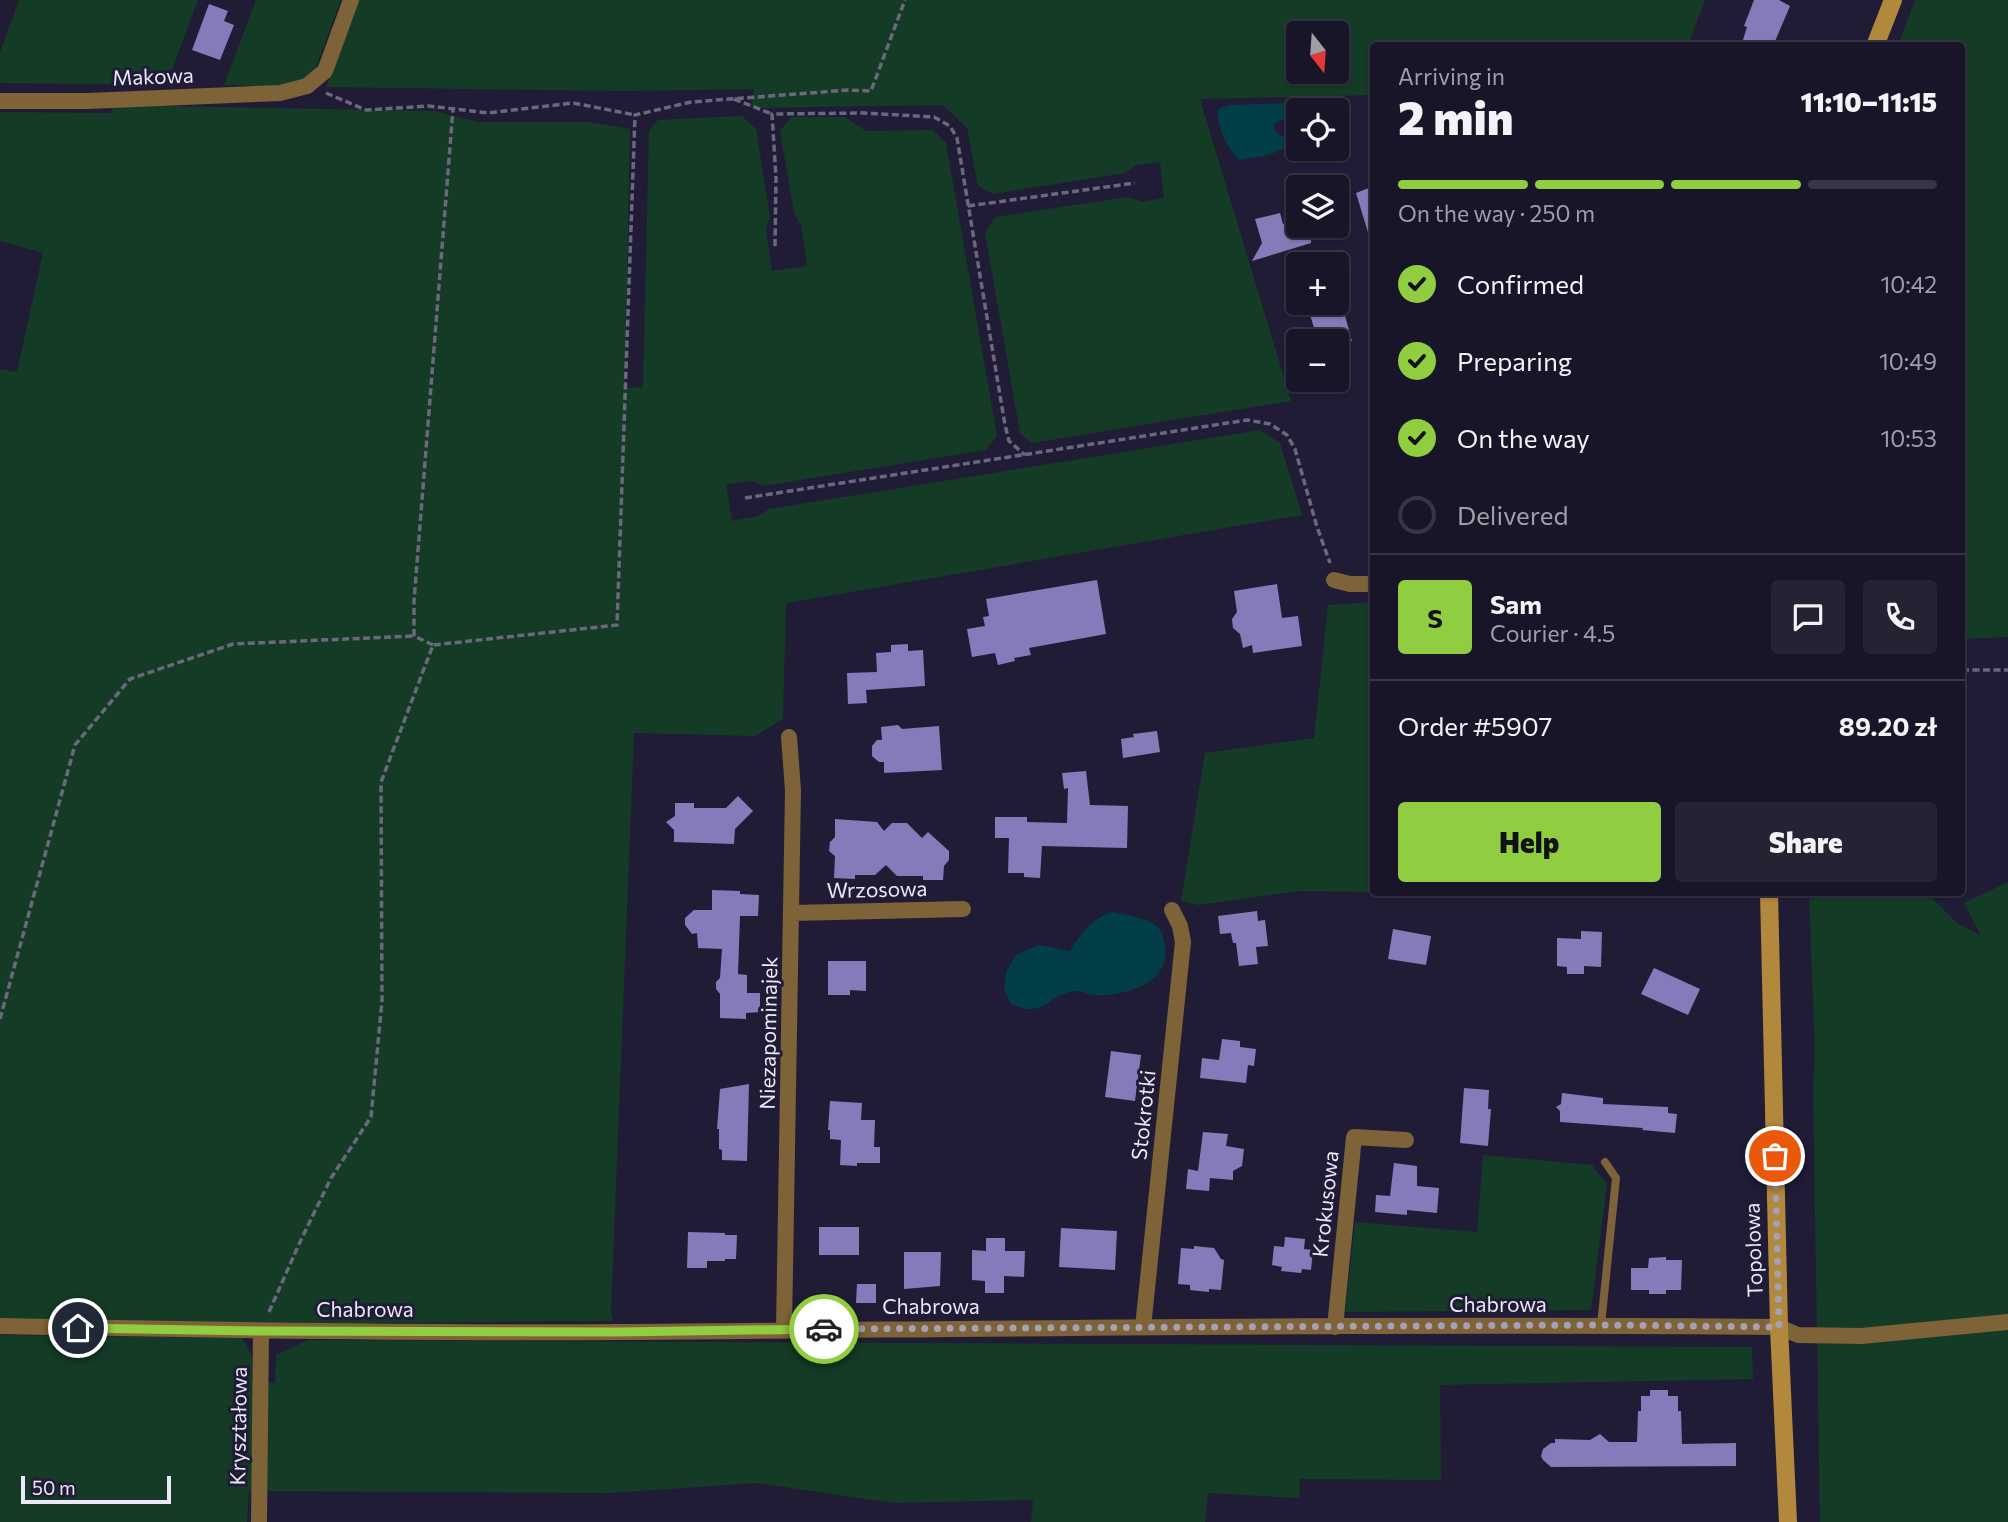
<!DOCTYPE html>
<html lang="en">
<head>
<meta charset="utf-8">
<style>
  body { margin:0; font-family:Commissioner,sans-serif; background:#262234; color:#f1f3f6; height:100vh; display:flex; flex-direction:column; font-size:26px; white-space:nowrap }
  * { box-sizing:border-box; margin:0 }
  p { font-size:23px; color:#9f9fa8 }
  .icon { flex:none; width:38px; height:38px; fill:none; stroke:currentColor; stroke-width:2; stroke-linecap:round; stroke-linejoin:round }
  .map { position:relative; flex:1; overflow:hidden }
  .panel { position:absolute; left:1370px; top:42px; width:595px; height:854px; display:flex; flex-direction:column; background:#191528; border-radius:7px; box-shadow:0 2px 5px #0004,0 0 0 2px #373445 }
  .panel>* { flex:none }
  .needle { width:46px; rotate:163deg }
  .fabs { position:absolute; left:1286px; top:21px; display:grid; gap:14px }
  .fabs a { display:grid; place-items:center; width:63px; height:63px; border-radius:7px; background:#191528; box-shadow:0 2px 5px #0004,0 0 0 2px #373445; font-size:35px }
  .scale { position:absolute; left:21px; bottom:18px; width:150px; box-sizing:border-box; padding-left:7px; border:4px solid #eae7f9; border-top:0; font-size:19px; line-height:24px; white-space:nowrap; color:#eae7f9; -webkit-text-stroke:5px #211c36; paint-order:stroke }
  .pin { position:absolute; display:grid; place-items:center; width:60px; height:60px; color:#fff; margin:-30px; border:4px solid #fff; border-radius:50%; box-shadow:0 2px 7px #0007 }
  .courier { position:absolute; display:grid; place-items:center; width:70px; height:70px; margin:-35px; border:5px solid #91cd40; border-radius:50%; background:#fff; color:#222; box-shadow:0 2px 9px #0007 }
  .headline em { font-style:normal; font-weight:800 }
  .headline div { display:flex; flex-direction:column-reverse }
  .headline { display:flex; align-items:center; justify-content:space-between; height:119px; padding:0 28px }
  h1 { font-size:46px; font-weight:800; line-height:52px }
  .bar { display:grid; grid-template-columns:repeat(4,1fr); gap:10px 7px; align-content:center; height:84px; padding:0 28px }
  .bar i { height:9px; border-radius:5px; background:#373445 }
  .bar .selected { background:#91cd40 }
  .bar p { grid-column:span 4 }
  .line { display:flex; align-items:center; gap:18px; padding:0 28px; border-top:2px solid #373445 }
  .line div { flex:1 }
  .round { display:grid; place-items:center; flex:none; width:74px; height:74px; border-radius:7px; background:#262234 }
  ol { padding:0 28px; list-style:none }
  li { display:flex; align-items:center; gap:21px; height:77px }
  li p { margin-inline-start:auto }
  li .icon { padding:7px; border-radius:50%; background:#91cd40; color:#111; stroke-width:4 }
  li:last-child { color:#9f9fa8 }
  li i { width:38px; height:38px; border:4px solid #373445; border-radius:50% }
  .cta { display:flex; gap:14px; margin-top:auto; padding:14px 28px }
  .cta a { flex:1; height:80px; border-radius:7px; background:#91cd40; color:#111; font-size:28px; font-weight:800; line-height:80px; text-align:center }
  .cta a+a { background:#262234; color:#f1f3f6 }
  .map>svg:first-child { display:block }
</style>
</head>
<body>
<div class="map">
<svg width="2008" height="1522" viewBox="0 0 2008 1522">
  <rect width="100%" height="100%" fill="#211c36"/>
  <path fill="#143b26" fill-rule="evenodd" d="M 19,0 L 198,0 L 166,85 L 0,83 L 0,52 Z
    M 256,0 L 341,0 L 314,73 L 289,87 L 224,85 Z
    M 359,0 L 1705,0 L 1688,45 L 1374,46 L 1374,95 L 1200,99 L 1291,401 L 1032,443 L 1020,433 L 985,233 L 995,217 L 1128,197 L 1142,202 L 1164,198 L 1160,162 L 1136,165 L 1125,173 L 993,194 L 978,186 L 967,128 L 943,105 L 751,108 L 754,89 L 626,91 L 326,87 ZM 1298,33 L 1337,33 L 1337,72 L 1298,72 Z
    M 1915,0 L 2008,0 L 2008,637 L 1962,639 L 1962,46 L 1898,45 Z
    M 113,105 L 434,111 L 478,122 L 588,122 L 630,129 L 625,388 L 643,387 L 649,131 L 658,120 L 742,116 L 756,129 L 770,217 L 766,229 L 772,271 L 807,266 L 801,225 L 794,213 L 780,131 L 791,117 L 845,117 L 866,131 L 933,130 L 946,143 L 997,436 L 986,450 L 763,486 L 752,481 L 726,484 L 732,521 L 759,516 L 769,509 L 1260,430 L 1280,443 L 1302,515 L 786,603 L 783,719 L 755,736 L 634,733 L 611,1310 L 613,1321 L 262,1324 L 0,1321 L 0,369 L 17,372 L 43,253 L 0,241 L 0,112 L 111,113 Z
    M 1374,602 L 1374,892 L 1299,891 L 1199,905 L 1181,901 L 1205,753 L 1314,738 L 1328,605 Z
    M 2008,882 L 2008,1522 L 1820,1522 L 1813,1089 L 1815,1054 L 1809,893 L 1920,893 L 1933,899 L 1957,923 L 1981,936 L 1964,903 Z
    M 1483,1155 L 1592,1165 L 1607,1184 L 1591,1310 L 1345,1312 L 1355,1222 L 1477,1232 Z
    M 0,1335 L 242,1338 L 252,1356 L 252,1383 L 275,1383 L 276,1355 L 308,1340 L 1752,1347 L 1753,1379 L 1440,1385 L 1441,1480 L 1300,1479 L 1299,1498 L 1208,1493 L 1205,1522 L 1031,1522 L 1033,1500 L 894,1503 L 757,1483 L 610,1493 L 249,1491 L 247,1522 L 0,1522 Z"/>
  <path fill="#013e47" d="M 1294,103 L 1298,107 L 1297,115 L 1274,123 L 1274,130 L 1288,141 L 1287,147 L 1269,155 L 1239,160 C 1226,146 1218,129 1217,110 L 1228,105 Z
    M 1112,912 C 1126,915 1146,917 1158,927 C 1161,930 1163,937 1164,941 C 1170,966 1156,982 1134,989 C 1122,993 1109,996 1097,995 C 1090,995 1082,991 1076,991 C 1046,993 1048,1020 1011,1004 L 1004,989 L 1007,970 L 1016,955 L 1039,945 L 1070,951 C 1082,933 1091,919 1112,912 Z"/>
  <path fill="#867aba" d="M 1754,0 L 1779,0 L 1790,6 L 1773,46 L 1745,46 L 1747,42 L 1743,40 L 1747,27 L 1744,26 Z
    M 209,4 L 228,11 L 224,21 L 234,25 L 220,60 L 192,50 Z
    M 1374,186 L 1374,238 L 1370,239 L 1356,193 Z
    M 1280,213 L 1283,224 L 1298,219 L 1298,226 L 1344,226 L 1345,230 L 1311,240 L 1311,243 L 1252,261 L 1262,243 L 1255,219 Z
    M 1340,298 L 1352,341 L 1318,341 L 1308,308 L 1326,303 L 1337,303 L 1337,299 Z
    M 1097,580 L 1106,634 L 1029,648 L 1031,655 L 1014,658 L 1015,661 L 998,665 L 995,653 L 972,657 L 967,629 L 985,626 L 983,617 L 989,616 L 986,599 Z
    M 1277,584 L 1282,618 L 1298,616 L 1302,646 L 1253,653 L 1252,645 L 1243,648 L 1240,634 L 1233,628 L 1232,619 L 1237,612 L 1234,591 Z
    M 908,644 L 908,651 L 923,650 L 925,686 L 866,690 L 867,703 L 848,704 L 847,673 L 877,672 L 876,653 L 891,652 L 891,645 Z
    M 898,725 L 902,729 L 939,726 L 942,770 L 884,773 L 884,762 L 879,762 L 872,756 L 872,746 L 877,740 L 882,740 L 881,727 Z
    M 1157,731 L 1160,752 L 1123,758 L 1121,739 L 1134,737 L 1133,734 Z
    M 1086,771 L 1090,805 L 1128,806 L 1127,848 L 1042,846 L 1040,878 L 1024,877 L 1024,873 L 1008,873 L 1009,838 L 995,838 L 995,817 L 1027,817 L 1027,822 L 1067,823 L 1068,788 L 1064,789 L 1062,773 Z
    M 738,796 L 753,811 L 735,829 L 734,844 L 674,842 L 674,830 L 666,822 L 675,816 L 675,803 L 694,803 L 694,808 L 726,808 Z
    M 835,819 L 877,822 L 884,831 L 892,823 L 907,823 L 922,838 L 928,832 L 949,851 L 949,860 L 944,866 L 943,880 L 923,880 L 923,876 L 897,876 L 886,865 L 875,875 L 855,875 L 855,879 L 834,878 L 835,856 L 829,851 L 830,842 L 835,837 Z
    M 712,890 L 740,891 L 740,894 L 759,895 L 758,916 L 740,916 L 738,974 L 747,975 L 747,993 L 760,993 L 760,1012 L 746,1013 L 746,1019 L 720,1018 L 720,994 L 716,989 L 716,982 L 720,978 L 722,949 L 698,948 L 697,933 L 692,934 L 685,925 L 685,918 L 694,910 L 712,910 Z
    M 1257,911 L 1258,921 L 1265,920 L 1268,946 L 1256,947 L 1258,964 L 1239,966 L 1236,943 L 1233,943 L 1231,933 L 1220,934 L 1218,916 Z
    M 1393,929 L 1431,936 L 1426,965 L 1388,959 Z
    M 1581,931 L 1602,932 L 1601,967 L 1584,966 L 1584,974 L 1567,974 L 1567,967 L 1557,966 L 1557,938 L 1581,939 Z
    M 828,961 L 866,961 L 866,991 L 850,990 L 850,995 L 828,995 Z
    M 1654,968 L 1700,989 L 1688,1015 L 1641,994 Z
    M 1222,1039 L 1240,1041 L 1240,1047 L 1256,1049 L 1254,1066 L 1248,1065 L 1246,1083 L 1200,1078 L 1202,1058 L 1219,1060 Z
    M 1111,1051 L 1141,1055 L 1135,1101 L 1105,1097 Z
    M 749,1084 L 747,1161 L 722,1160 L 722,1150 L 719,1149 L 719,1129 L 717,1129 L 720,1089 Z
    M 1464,1088 L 1489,1090 L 1488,1109 L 1491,1109 L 1488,1146 L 1460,1143 Z
    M 1562,1093 L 1603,1098 L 1603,1104 L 1668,1107 L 1668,1113 L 1677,1114 L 1675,1133 L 1642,1130 L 1643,1128 L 1560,1122 L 1560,1111 L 1556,1107 L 1561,1104 Z
    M 830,1101 L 862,1103 L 861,1120 L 875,1120 L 874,1147 L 880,1147 L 880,1163 L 857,1163 L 857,1166 L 840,1165 L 841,1140 L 830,1139 L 830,1130 L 828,1130 Z
    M 1203,1132 L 1228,1134 L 1226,1146 L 1244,1149 L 1242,1166 L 1233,1171 L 1233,1180 L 1210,1178 L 1209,1191 L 1186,1189 L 1188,1169 L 1198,1171 Z
    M 1394,1163 L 1417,1166 L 1417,1186 L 1439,1188 L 1437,1213 L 1407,1210 L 1407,1215 L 1375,1212 L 1376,1195 L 1390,1196 Z
    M 819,1227 L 859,1227 L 859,1255 L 819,1255 Z
    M 1061,1228 L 1117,1231 L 1115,1270 L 1059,1267 Z
    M 688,1232 L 725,1233 L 725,1235 L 737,1235 L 736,1259 L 725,1259 L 725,1261 L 707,1261 L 707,1268 L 687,1268 Z
    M 1285,1237 L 1305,1239 L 1304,1249 L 1313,1250 L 1311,1270 L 1302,1269 L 1301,1273 L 1281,1271 L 1282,1267 L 1272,1265 L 1274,1246 L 1284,1247 Z
    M 986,1238 L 1005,1238 L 1005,1251 L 1025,1251 L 1024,1277 L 1004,1276 L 1004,1293 L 985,1293 L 985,1281 L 972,1280 L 972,1250 L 986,1251 Z
    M 1194,1246 L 1214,1248 L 1221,1259 L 1224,1260 L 1221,1290 L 1209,1289 L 1209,1292 L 1190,1290 L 1190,1285 L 1178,1284 L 1181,1248 L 1194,1249 Z
    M 904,1252 L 941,1252 L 940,1286 L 904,1289 Z
    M 1666,1257 L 1666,1260 L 1682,1260 L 1681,1290 L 1666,1290 L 1666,1294 L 1649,1294 L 1649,1290 L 1631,1290 L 1631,1268 L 1648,1268 L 1649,1258 Z
    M 857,1284 L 876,1284 L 876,1303 L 856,1303 Z
    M 1650,1390 L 1668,1390 L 1668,1396 L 1678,1396 L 1678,1411 L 1681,1411 L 1682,1444 L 1736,1443 L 1736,1466 L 1551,1467 L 1543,1460 L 1541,1456 L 1543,1449 L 1551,1443 L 1555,1443 L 1555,1439 L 1590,1440 L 1600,1434 L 1609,1442 L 1637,1442 L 1638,1411 L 1641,1411 L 1641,1396 L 1650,1396 Z"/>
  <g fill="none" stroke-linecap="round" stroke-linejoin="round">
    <path stroke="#6b677e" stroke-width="3.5" stroke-dasharray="7 3.5" stroke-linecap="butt" d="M 326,93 L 366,110 L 429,106 L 488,113 L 573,103 L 635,115
      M 734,99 L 772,114
      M 968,206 L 1135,183
      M 775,246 L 776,178 L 772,114 L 864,113 L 934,117 L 950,126 L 957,138 L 1005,425 L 1009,441 L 1025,455
      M 745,498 L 1247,420 L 1270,424 L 1287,435 L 1295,449 L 1317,527 L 1330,563
      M 433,645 L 414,636 L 414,601 L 453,109
      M 1962,670 L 2008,670
      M 0,1019 L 75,745 L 130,679 L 233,644 L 414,636
      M 269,1312 L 299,1244 L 331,1178 L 371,1117 L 382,1001 L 381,782 L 433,645 L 617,625 L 635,115 L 691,102 L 849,90 L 871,91 L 905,0"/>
    <path stroke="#7d6337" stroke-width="8" d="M 1601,1325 L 1616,1178 L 1605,1162"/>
    <path stroke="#7d6337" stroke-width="16" d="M 0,101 L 88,101 L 280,93 L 307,86 L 325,71 L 351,0
      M 1334,580 L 1350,584 L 1374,584
      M 792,913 L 963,909
      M 0,1326 C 206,1330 411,1333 617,1332 C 1004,1329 1392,1323 1779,1327 L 1798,1335 L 1861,1336 L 2008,1322
      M 1143,1327 L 1183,942 L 1180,926 L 1172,910
      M 1335,1327 L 1354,1137 L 1406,1140
      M 784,1329 L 793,790 L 789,737
      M 259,1522 L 261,1331"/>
    <path stroke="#b2883d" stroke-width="18" d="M 1875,46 L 1893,0
      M 1769,892 L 1779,1327 L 1788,1522"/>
  </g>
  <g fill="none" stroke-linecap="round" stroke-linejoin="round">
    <path stroke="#a4a0b5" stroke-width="7" stroke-dasharray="0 12.6" d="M 824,1329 L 1601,1325 L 1779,1327 L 1775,1156"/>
    <path stroke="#91cd40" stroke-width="9" d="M 78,1328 L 261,1331 L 617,1332 L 824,1329"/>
  </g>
  <g text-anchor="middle" stroke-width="6" stroke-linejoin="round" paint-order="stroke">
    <g font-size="21" fill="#eae7f9" stroke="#211c36">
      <text transform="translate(153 77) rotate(-2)" y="7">Makowa</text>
      <text transform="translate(877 890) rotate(-1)" y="7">Wrzosowa</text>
      <text transform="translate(769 1033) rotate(-89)" y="7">Niezapominajek</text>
      <text transform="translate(1144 1115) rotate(-84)" y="7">Stokrotki</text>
      <text transform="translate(1326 1204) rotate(-84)" y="7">Krokusowa</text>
      <text transform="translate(1754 1250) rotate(-92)" y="7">Topolowa</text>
      <text x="1498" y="1312">Chabrowa</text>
      <text x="931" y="1314">Chabrowa</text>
      <text x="365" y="1317">Chabrowa</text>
      <text transform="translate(239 1426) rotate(-89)" y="7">Kryształowa</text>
    </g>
  </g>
</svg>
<div class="fabs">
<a><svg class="needle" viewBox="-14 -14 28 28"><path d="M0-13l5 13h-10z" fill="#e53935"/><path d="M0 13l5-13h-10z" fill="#9f9fa8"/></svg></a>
<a><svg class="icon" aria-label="locate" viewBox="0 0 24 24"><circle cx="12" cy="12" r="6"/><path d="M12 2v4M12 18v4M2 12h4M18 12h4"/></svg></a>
<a><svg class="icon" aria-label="layers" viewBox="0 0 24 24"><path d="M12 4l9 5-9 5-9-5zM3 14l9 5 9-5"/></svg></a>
<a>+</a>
<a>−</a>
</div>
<div class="scale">50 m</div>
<div class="pin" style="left:1775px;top:1156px;background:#ea580c"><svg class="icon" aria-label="bag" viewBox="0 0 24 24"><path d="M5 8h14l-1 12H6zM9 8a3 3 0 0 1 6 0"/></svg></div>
<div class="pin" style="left:78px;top:1328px;background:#1f2937"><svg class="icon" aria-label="home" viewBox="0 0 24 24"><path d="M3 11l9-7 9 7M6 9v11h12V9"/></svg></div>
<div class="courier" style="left:824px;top:1329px"><svg class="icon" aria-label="car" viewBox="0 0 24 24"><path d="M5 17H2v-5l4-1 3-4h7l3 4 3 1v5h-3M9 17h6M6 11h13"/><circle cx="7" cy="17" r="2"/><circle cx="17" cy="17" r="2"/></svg></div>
<section class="panel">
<div class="headline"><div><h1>2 min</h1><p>Arriving in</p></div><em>11:10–11:15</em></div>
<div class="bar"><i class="selected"></i><i class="selected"></i><i class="selected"></i><i></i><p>On the way · 250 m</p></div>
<ol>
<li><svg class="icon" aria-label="check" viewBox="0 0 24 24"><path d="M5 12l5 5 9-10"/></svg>Confirmed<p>10:42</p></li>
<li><svg class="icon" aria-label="check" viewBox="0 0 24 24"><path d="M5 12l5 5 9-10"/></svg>Preparing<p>10:49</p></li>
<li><svg class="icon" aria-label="check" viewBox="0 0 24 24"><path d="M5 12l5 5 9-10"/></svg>On the way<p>10:53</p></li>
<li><i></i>Delivered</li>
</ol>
<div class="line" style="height:126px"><b class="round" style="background:#91cd40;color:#111">S</b><div><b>Sam</b><p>Courier · 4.5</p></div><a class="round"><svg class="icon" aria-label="chat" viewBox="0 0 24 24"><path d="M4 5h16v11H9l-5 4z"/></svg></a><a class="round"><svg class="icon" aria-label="phone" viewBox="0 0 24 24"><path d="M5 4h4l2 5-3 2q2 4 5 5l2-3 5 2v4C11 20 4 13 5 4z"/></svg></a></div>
<div class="line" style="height:91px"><div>Order #5907</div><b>89.20 zł</b></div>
<div class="cta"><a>Help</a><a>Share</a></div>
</section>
</div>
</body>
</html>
